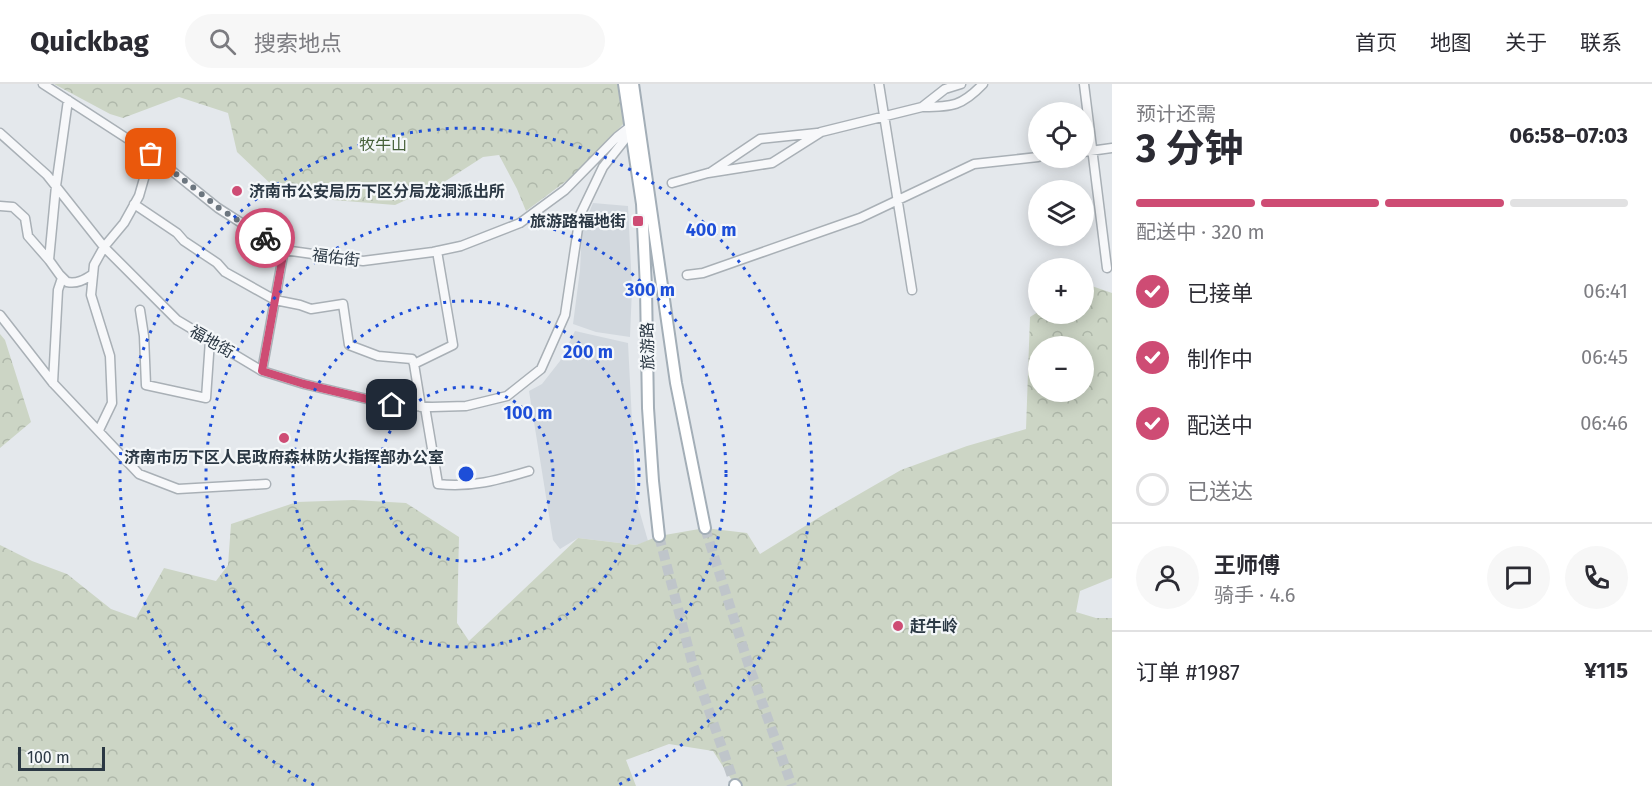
<!DOCTYPE html>
<html lang="zh">
<head>
<meta charset="utf-8">
<style>
  body { margin:0; font-family:"Fira Sans","Noto Sans SC",sans-serif; background:#f7f7f7; color:#2b2b33; height:100vh; display:flex; flex-direction:column; font-size:22px; white-space:nowrap }
  * { box-sizing:border-box; margin:0 }
  p { font-size:20px; color:#7c7c81 }
  .icon { flex:none; width:33px; height:33px; fill:none; stroke:currentColor; stroke-width:2; stroke-linecap:round; stroke-linejoin:round }
  .map { position:relative; flex:1; overflow:hidden }
  .sheet { display:flex; flex-direction:column; background:#fff; width:540px }
  .sheet>* { flex:none }
  .controls { position:absolute; left:1028px; top:18px; display:grid; gap:12px }
  .controls a { display:grid; place-items:center; width:66px; height:66px; border-radius:50%; background:#fff; box-shadow:0 3px 15px #0003; font-size:30px }
  .scale { position:absolute; left:18px; bottom:15px; width:87px; box-sizing:border-box; padding-left:6px; border:3px solid #2b3844; border-top:0; font-size:16px; line-height:21px; white-space:nowrap; color:#2b3844; -webkit-text-stroke:4px #f4f7f9; paint-order:stroke }
  .pin { position:absolute; display:grid; place-items:center; width:51px; height:51px; color:#fff; margin:-26px; border-radius:12px; box-shadow:0 3px 9px #0006 }
  .courier { position:absolute; display:grid; place-items:center; width:60px; height:60px; margin:-30px; border:4px solid #ce4c74; border-radius:50%; background:#fff; color:#222; box-shadow:0 2px 8px #0007 }
  .head em { font-style:normal; font-weight:700 }
  .head div { display:flex; flex-direction:column-reverse }
  .head { display:flex; align-items:center; justify-content:space-between; height:102px; padding:0 24px }
  h1 { font-size:39px; font-weight:700; line-height:45px }
  .bar { display:grid; grid-template-columns:repeat(4,1fr); gap:9px 6px; align-content:center; height:72px; padding:0 24px }
  .bar i { height:8px; border-radius:4px; background:#e1e1e2 }
  .bar .selected { background:#ce4c74 }
  .bar p { grid-column:span 4 }
  .line { display:flex; align-items:center; gap:15px; padding:0 24px; border-top:2px solid #e1e1e2 }
  .line div { flex:1 }
  .round { display:grid; place-items:center; flex:none; width:63px; height:63px; border-radius:32px; background:#f7f7f7 }
  ol { padding:0 24px; list-style:none }
  li { display:flex; align-items:center; gap:18px; height:66px }
  li p { margin-inline-start:auto }
  li .icon { padding:6px; border-radius:50%; background:#ce4c74; color:#fff; stroke-width:4 }
  li:last-child { color:#7c7c81 }
  li i { width:33px; height:33px; border:3px solid #e1e1e2; border-radius:50% }
  header { display:flex; align-items:center; gap:36px; box-sizing:border-box; height:84px; padding:0 30px; background:#fff; border-bottom:2px solid #e1e1e2 }
  header strong { font-size:28px }
  nav { display:flex; gap:33px; margin-inline-start:auto; font-size:21px }
  .search { width:420px; height:54px; background:#f7f7f7; display:flex; align-items:center; gap:15px; box-sizing:border-box; padding:0 21px; border-radius:33px; color:#7c7c81; font-size:22px }
  main { display:flex; flex:1; min-height:0 }
  .map>svg:first-child { display:block }
</style>
</head>
<body>
<header>
<strong>Quickbag</strong>
<div class="search"><svg class="icon" aria-label="search" viewBox="0 0 24 24"><circle cx="10" cy="10" r="6"/><path d="M15 15l6 6"/></svg>搜索地点</div>
<nav><a>首页</a><a>地图</a><a>关于</a><a>联系</a></nav>
</header>
<main>
<div class="map">
<svg width="1112" height="702" viewBox="0 0 1112 702">
  <defs>
    <pattern id="forest-crowns" width="20" height="18" patternUnits="userSpaceOnUse" patternTransform="scale(1.5)"><rect width="20" height="18" fill="#ccd5c5"/><path d="M2 6a3 3 0 1 1 6 0M12 15a3 3 0 1 1 6 0" fill="none" stroke="#afb8aa"/></pattern>
  </defs>
  <rect width="100%" height="100%" fill="#e4e8ec"/>
  <path fill="#d2d8de" d="M 593,119 L 628,122 L 632,204 L 630,253 L 596,248 L 573,240 L 580,186 L 582,146 Z
    M 575,247 L 628,259 L 636,415 L 648,457 L 636,461 L 578,454 L 560,465 L 553,456 L 529,307 L 542,300 L 560,277 Z"/>
  <path fill="url(#forest-crowns)" fill-rule="evenodd" d="M 54,0 L 621,0 L 626,37 L 577,89 L 526,127 L 517,105 L 499,71 L 483,73 L 441,100 L 395,121 L 333,116 L 274,103 L 237,68 L 228,29 L 179,13 L 123,34 L 110,30 Z
    M 1083,199 L 1112,209 L 1112,494 L 1080,507 L 1076,528 L 1096,534 L 1112,534 L 1112,702 L 740,702 L 735,701 L 713,667 L 669,660 L 626,676 L 636,702 L 0,702 L 0,461 L 32,477 L 67,490 L 111,525 L 136,534 L 164,484 L 216,497 L 228,481 L 231,440 L 297,418 L 354,416 L 406,419 L 459,453 L 457,539 L 469,557 L 578,454 L 636,461 L 659,452 L 705,444 L 747,449 L 760,470 L 823,431 L 901,386 L 967,362 L 1026,345 L 1030,233 L 1038,228 L 1083,230 ZM 1038,262 L 1083,262 L 1083,308 L 1038,308 Z
    M 0,250 L 5,256 L 31,338 L 0,364 Z"/>
  <g fill="none" stroke-linecap="round" stroke-linejoin="round">
    <path stroke="#bfc5ca" stroke-width="10" stroke-dasharray="10 5" stroke-linecap="butt" d="M 705,444 L 749,582 L 792,702
      M 659,452 L 692,578 L 735,701"/>
    <g stroke="#a9b0b6" stroke-width="11">
      <path id="minor" d="M 43,0 L 151,70 L 218,124 L 284,166 L 363,177 L 433,168 L 461,162 L 520,139 L 565,106 L 617,53 L 631,42
        M 879,0 L 912,206
        M 1084,0 L 1107,184
        M 923,23 C 952,23 962,22 983,0
        M 0,49 L 47,91 L 104,163 L 177,236 L 262,287 L 304,300 L 392,321 L 432,323 L 466,322 L 507,312 L 541,285 L 565,231 L 580,131 L 603,83 L 634,44
        M 1083,68 L 1112,64
        M 711,88 L 760,55 L 817,49
        M 672,99 L 708,89 L 772,79 L 821,48 L 922,23 L 945,5 L 961,0
        M 134,120 L 177,149 L 184,157 L 217,179 L 225,188 L 275,216 L 300,221 L 311,225 L 343,220 L 349,261 L 378,272 L 412,275 L 414,280
        M 0,122 L 13,123 L 25,134 L 28,152 L 49,176
        M 60,191 L 67,198 C 77,200 84,196 93,190
        M 687,191 L 703,189 L 860,134 L 974,80 L 1038,73
        M 140,226 L 144,252 L 146,301 L 206,314 L 210,256
        M 0,231 L 53,299 L 139,390 L 178,405 L 266,400
        M 262,287 L 284,166
        M 53,299 L 58,206 L 62,194 L 49,176 L 56,102 L 68,16
        M 421,323 L 414,280 L 453,261 L 437,167
        M 425,323 L 438,400 C 470,404 499,396 529,387
        M 99,346 L 112,319 L 110,272 L 91,211 L 94,181 L 104,163 L 124,139 L 139,112 L 151,70"/>
    </g>
    <g stroke="#a3aeb7" stroke-width="14">
      <path id="major" d="M 624,0 L 642,120 L 646,204 L 648,324 L 653,397 L 659,452
        M 633,0 L 676,299 L 705,444
        M 735,701 L 736,702"/>
    </g>
    <use href="#minor" stroke="#f7f8fa" stroke-width="8"/>
    <use href="#major" stroke="#fff" stroke-width="10"/>
  </g>
  <g fill="none" stroke-linecap="round" stroke-linejoin="round">
    <path stroke="#6c767f" stroke-width="6" stroke-dasharray="0 10.8" d="M 151,70 L 219,124 L 265,154"/>
    <path stroke="#ce4c74" stroke-width="8" d="M 265,154 L 284,166 L 262,287 L 304,300 L 392,321"/>
  </g>
  <g fill="none" stroke="#1d4ed8" stroke-width="3" stroke-dasharray="3 6">
    <circle cx="466" cy="390" r="87"/>
    <circle cx="466" cy="390" r="173"/>
    <circle cx="466" cy="390" r="260"/>
    <path d="M314 701A346 346 0 1 1 618 701"/>
  </g>
  <g fill="#ce4c74" stroke="#f4f7f9" stroke-width="2">
    <circle cx="237" cy="107" r="6"/>
    <rect x="632" y="131" width="12" height="12" rx="3"/>
    <circle cx="284" cy="354" r="6"/>
    <circle cx="898" cy="542" r="6"/>
  </g>
  <g text-anchor="middle" stroke-width="4.5" stroke-linejoin="round" paint-order="stroke">
    <g font-size="16" fill="#466039" stroke="#f4f7f9">
      <text x="383" y="66">牧牛山</text>
    </g>
    <g font-size="16" font-weight="bold" fill="#2b3844" stroke="#f4f7f9" text-anchor="start">
      <text x="249" y="113">济南市公安局历下区分局龙洞派出所</text>
      <text x="626" y="143" text-anchor="end">旅游路福地街</text>
      <text x="284" y="379" text-anchor="middle">济南市历下区人民政府森林防火指挥部办公室</text>
      <text x="910" y="548">赶牛岭</text>
    </g>
    <g font-size="16" fill="#2b3844" stroke="#f4f7f9">
      <text transform="translate(336 173) rotate(7)" y="6">福佑街</text>
      <text transform="translate(212 257) rotate(30)" y="6">福地街</text>
      <text transform="translate(647 262) rotate(-91)" y="6">旅游路</text>
    </g>
  </g>
  <circle cx="466" cy="390" r="9" fill="#1d4ed8" stroke="#f4f7f9" stroke-width="3"/>
  <g font-size="18" text-anchor="middle" font-weight="bold" fill="#1d4ed8" stroke="#f4f7f9" stroke-width="4.5" stroke-linejoin="round" paint-order="stroke">
    <text x="711" y="152">400 m</text>
    <text x="650" y="212">300 m</text>
    <text x="588" y="274">200 m</text>
    <text x="528" y="335">100 m</text>
  </g>
</svg>
<div class="controls">
<a><svg class="icon" aria-label="locate" viewBox="0 0 24 24"><circle cx="12" cy="12" r="6"/><path d="M12 2v4M12 18v4M2 12h4M18 12h4"/></svg></a>
<a><svg class="icon" aria-label="layers" viewBox="0 0 24 24"><path d="M12 4l9 5-9 5-9-5zM3 14l9 5 9-5"/></svg></a>
<a>+</a>
<a>−</a>
</div>
<div class="scale">100 m</div>
<div class="pin" style="left:151px;top:70px;background:#ea580c"><svg class="icon" aria-label="bag" viewBox="0 0 24 24"><path d="M5 8h14l-1 12H6zM9 8a3 3 0 0 1 6 0"/></svg></div>
<div class="pin" style="left:392px;top:321px;background:#1f2937"><svg class="icon" aria-label="home" viewBox="0 0 24 24"><path d="M3 11l9-7 9 7M6 9v11h12V9"/></svg></div>
<div class="courier" style="left:265px;top:154px"><svg class="icon" aria-label="bike" viewBox="0 0 24 24"><circle cx="6" cy="16" r="4"/><circle cx="18" cy="16" r="4"/><path d="M6 16l4-8h5l3 8M10 8l3 8H6M13 5h3"/></svg></div>
</div>
<section class="sheet">
<div class="head"><div><h1>3 分钟</h1><p>预计还需</p></div><em>06:58–07:03</em></div>
<div class="bar"><i class="selected"></i><i class="selected"></i><i class="selected"></i><i></i><p>配送中 · 320 m</p></div>
<ol>
<li><svg class="icon" aria-label="check" viewBox="0 0 24 24"><path d="M5 12l5 5 9-10"/></svg>已接单<p>06:41</p></li>
<li><svg class="icon" aria-label="check" viewBox="0 0 24 24"><path d="M5 12l5 5 9-10"/></svg>制作中<p>06:45</p></li>
<li><svg class="icon" aria-label="check" viewBox="0 0 24 24"><path d="M5 12l5 5 9-10"/></svg>配送中<p>06:46</p></li>
<li><i></i>已送达</li>
</ol>
<div class="line" style="height:108px"><a class="round"><svg class="icon" aria-label="person" viewBox="0 0 24 24"><circle cx="12" cy="8" r="4"/><path d="M4 21q1-7 8-7t8 7"/></svg></a><div><b>王师傅</b><p>骑手 · 4.6</p></div><a class="round"><svg class="icon" aria-label="chat" viewBox="0 0 24 24"><path d="M4 5h16v11H9l-5 4z"/></svg></a><a class="round"><svg class="icon" aria-label="phone" viewBox="0 0 24 24"><path d="M5 4h4l2 5-3 2q2 4 5 5l2-3 5 2v4C11 20 4 13 5 4z"/></svg></a></div>
<div class="line" style="height:78px"><div>订单 #1987</div><b>¥115</b></div>
</section>
</main>
</body>
</html>
